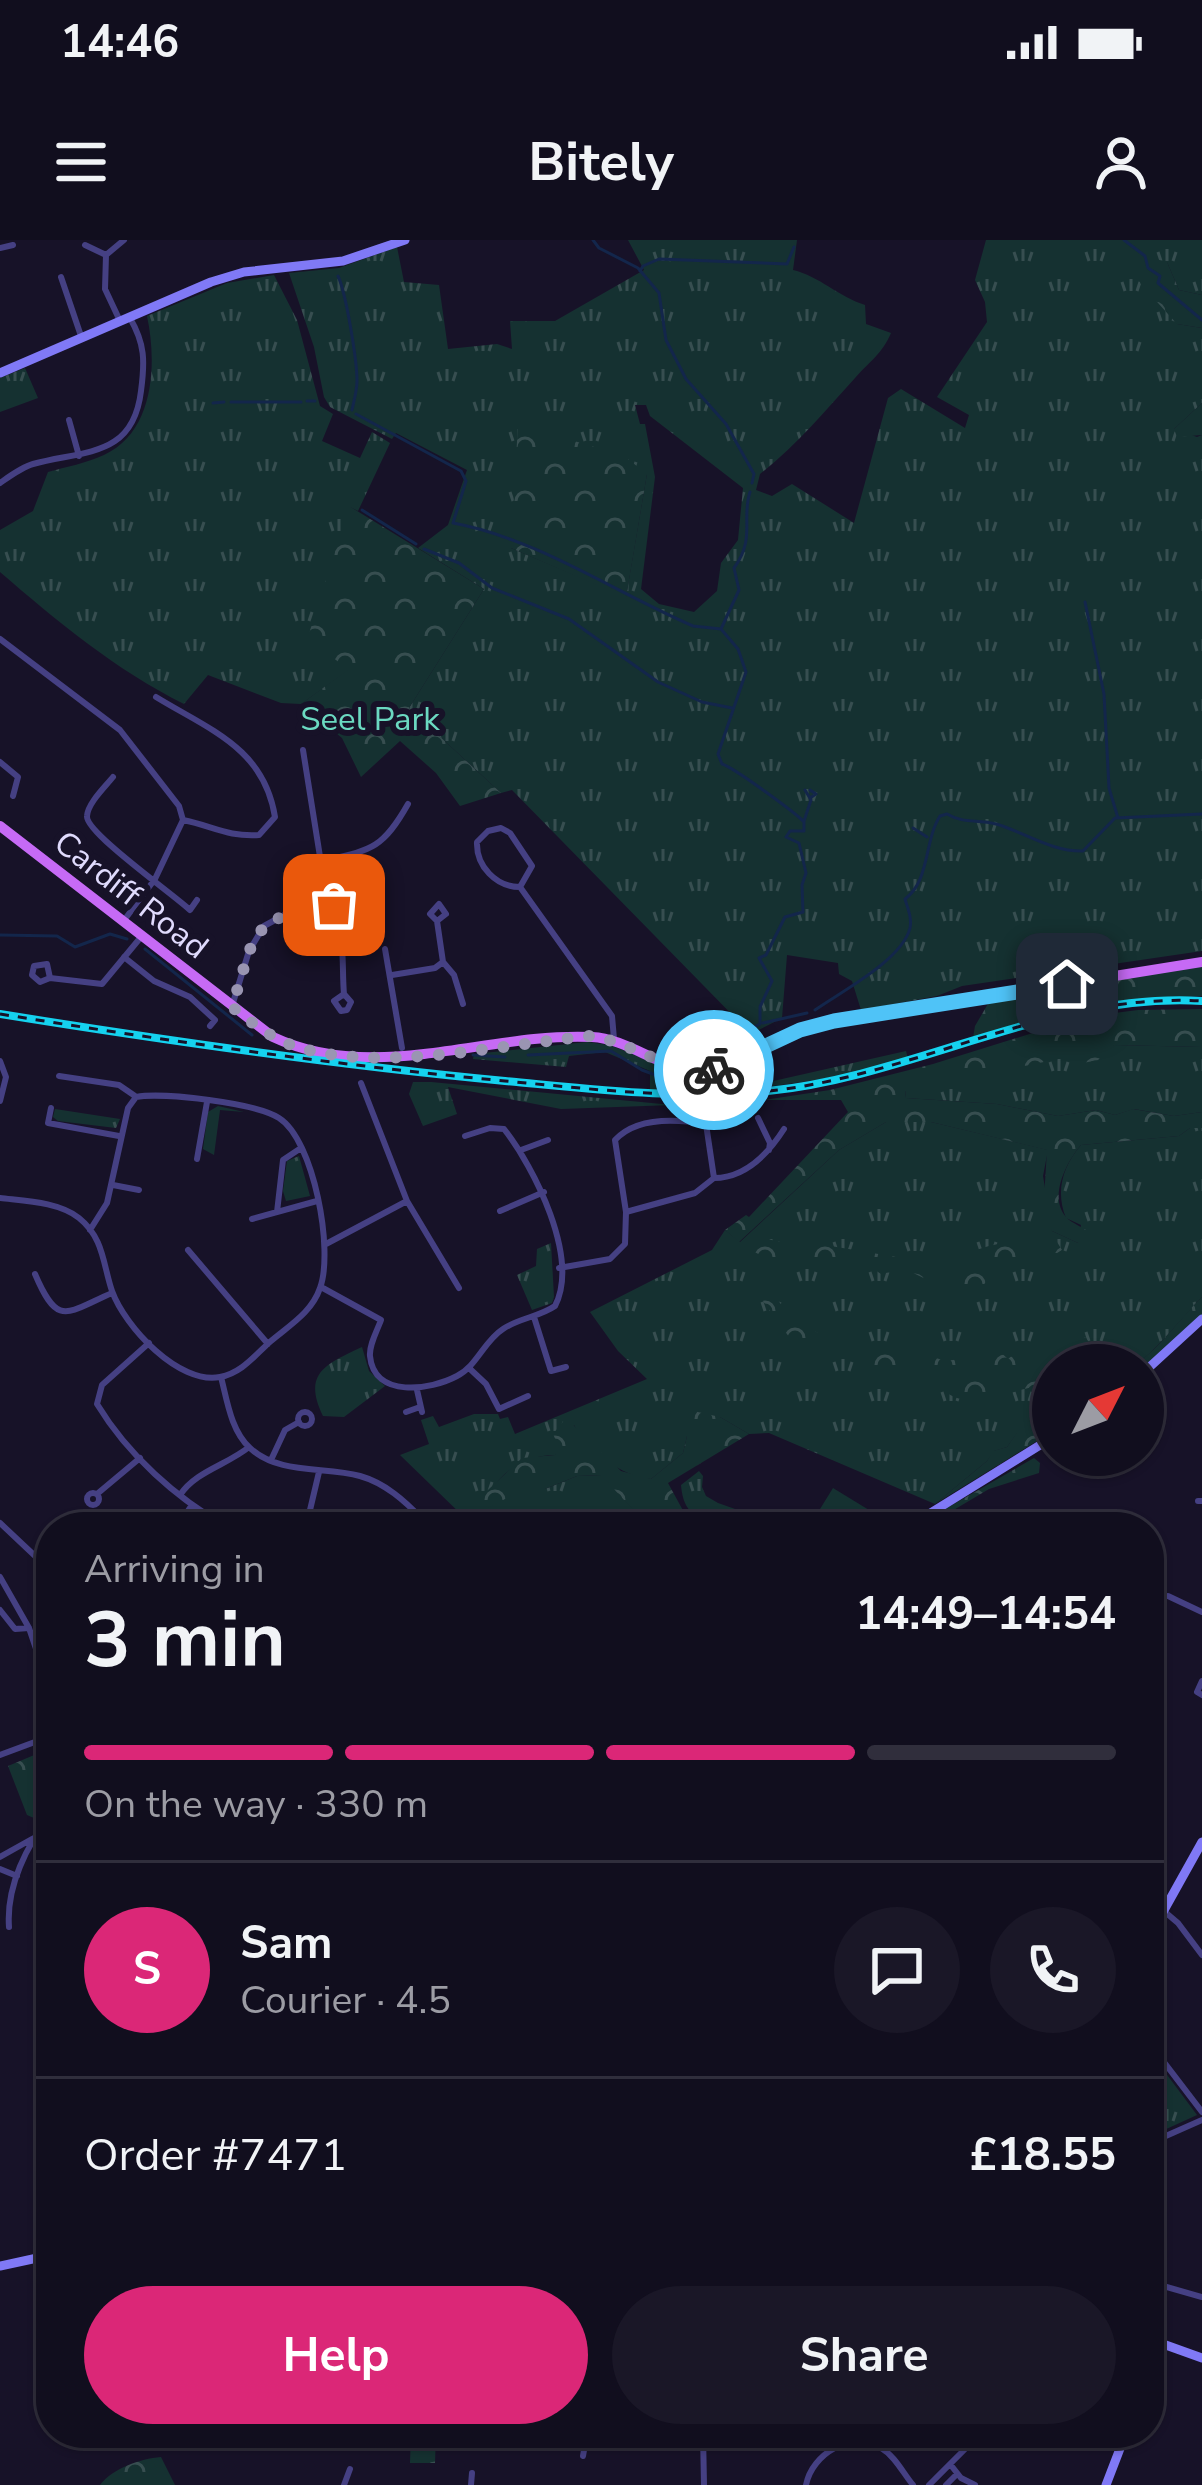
<!DOCTYPE html>
<html lang="en">
<head>
<meta charset="utf-8">
<style>
  body { margin:0; font-family:"Nunito Sans",sans-serif; background:#1a1727; color:#f1f3f6; height:100vh; display:flex; flex-direction:column; font-size:45px; white-space:nowrap }
  * { box-sizing:border-box; margin:0 }
  p { font-size:39px; color:#9c9ca4 }
  .icon { flex:none; width:66px; height:66px; fill:none; stroke:currentColor; stroke-width:2; stroke-linecap:round; stroke-linejoin:round }
  .map { position:relative; flex:1; overflow:hidden }
  .side { position:absolute; left:36px; top:1272px; width:1128px; height:936px; display:flex; flex-direction:column; background:#110e1e; border-radius:48px; box-shadow:0 3px 9px #0004,0 0 0 3px #302e3c }
  .side>* { flex:none }
  .needle { width:78px; rotate:48deg }
  .buttons { position:absolute; left:1032px; top:1104px; display:grid; gap:24px }
  .buttons a { display:grid; place-items:center; width:132px; height:132px; border-radius:50%; background:#110e1e; box-shadow:0 3px 9px #0004,0 0 0 3px #302e3c; font-size:60px }
  .pin { position:absolute; display:grid; place-items:center; width:102px; height:102px; color:#fff; margin:-51px; border-radius:24px; box-shadow:0 6px 18px #0006 }
  .courier { position:absolute; display:grid; place-items:center; width:120px; height:120px; margin:-60px; border:9px solid #4fc3f7; border-radius:50%; background:#fff; color:#222; box-shadow:0 3px 15px #0007 }
  .headline em { font-style:normal; font-weight:700 }
  .headline div { display:flex; flex-direction:column-reverse }
  .headline { display:flex; align-items:center; justify-content:space-between; height:204px; padding:0 48px }
  h1 { font-size:78px; font-weight:700; line-height:90px }
  .bar { display:grid; grid-template-columns:repeat(4,1fr); gap:18px 12px; align-content:center; height:144px; padding:0 48px }
  .bar i { height:15px; border-radius:9px; background:#302e3c }
  .bar .current { background:#db2777 }
  .bar p { grid-column:span 4 }
  .line { display:flex; align-items:center; gap:30px; padding:0 48px; border-top:3px solid #302e3c }
  .line div { flex:1 }
  .round { display:grid; place-items:center; flex:none; width:126px; height:126px; border-radius:63px; background:#1a1727 }
  .button { display:flex; gap:24px; margin-top:auto; padding:24px 48px }
  .button a { flex:1; height:138px; border-radius:72px; background:#db2777; color:#fff; font-size:48px; font-weight:700; line-height:138px; text-align:center }
  .button a+a { background:#1a1727; color:#f1f3f6 }
  .status { display:flex; justify-content:space-between; align-items:center; height:84px; padding:0 60px; background:#110e1e; direction:ltr }
  .status svg { height:33px; fill:currentColor }
  header { display:flex; justify-content:space-between; align-items:center; height:156px; padding:0 48px; background:#110e1e; font-size:54px; font-weight:700 }
  .map>svg:first-child { display:block }
</style>
</head>
<body>
<div class="status"><b>14:46</b><svg viewBox="0 0 49 12"><path d="M0 12V9h3v3zM5 12V6h3v6zM10 12V3h3v9zM15 12V0h3v12zM26 1h20v11H26zM47 4h2v5h-2z"/></svg></div>
<header><svg class="icon" aria-label="menu" viewBox="0 0 24 24"><path d="M4 6h16M4 12h16M4 18h16"/></svg>Bitely<svg class="icon" aria-label="person" viewBox="0 0 24 24"><circle cx="12" cy="8" r="4"/><path d="M4 21q1-7 8-7t8 7"/></svg></header>
<div class="map">
<svg width="1202" height="2245" viewBox="0 0 1202 2245">
  <defs>
    <pattern id="grass-tufts" width="24" height="20" patternUnits="userSpaceOnUse" patternTransform="scale(3)"><rect width="24" height="20" fill="#153131"/><path d="M3 7l-1-3M5 7V3M7 7l1-3M15 17l-1-3M17 17v-4M19 17l1-3" fill="none" stroke="#374e50"/></pattern>
    <pattern id="forest-crowns" width="20" height="18" patternUnits="userSpaceOnUse" patternTransform="scale(3)"><rect width="20" height="18" fill="#153131"/><path d="M2 6a3 3 0 1 1 6 0M12 15a3 3 0 1 1 6 0" fill="none" stroke="#374e50"/></pattern>
  </defs>
  <rect width="100%" height="100%" fill="#171228"/>
  <path fill="url(#grass-tufts)" fill-rule="evenodd" d="M 628,0 L 797,0 L 793,30 C 819,36 839,57 865,65 L 866,84 L 891,93 C 882,114 870,121 855,138 C 824,172 797,205 760,234 L 756,250 L 772,256 L 792,244 L 854,283 L 888,158 L 901,149 L 965,188 L 969,175 L 937,157 L 987,82 L 985,62 L 975,40 L 986,0 L 1202,0 L 1202,55 L 1179,50 L 1167,22 L 1177,84 L 1202,88 L 1202,163 L 1174,189 L 1197,197 L 1202,195 L 1202,711 L 962,746 L 937,756 L 861,770 L 852,741 L 839,734 L 838,723 L 787,715 L 782,778 L 751,794 L 512,550 L 501,553 L 409,468 L 484,349 L 418,308 L 448,285 L 467,230 L 396,193 L 392,199 L 330,167 L 324,157 L 314,107 L 289,33 L 339,28 L 397,7 L 404,42 L 439,45 L 448,109 L 497,104 L 512,109 L 510,81 L 555,81 L 644,30 ZM 635,165 L 646,165 L 650,176 L 743,248 L 738,300 L 721,323 L 717,351 L 694,372 L 659,364 L 641,349 L 655,237 L 645,184 L 640,184 ZM 647,234 L 626,357 L 511,308 Z
    M 274,35 L 297,80 L 320,166 L 333,174 L 322,201 L 360,218 L 372,192 L 390,203 L 358,271 L 350,267 L 350,429 L 301,464 L 281,463 L 208,435 L 184,464 C 116,430 58,382 0,332 L 0,290 L 33,271 L 48,232 C 66,227 87,223 104,215 C 155,192 157,122 147,76 L 227,43 Z
    M 25,128 L 38,158 L 0,172 L 0,138 Z
    M 587,802 L 609,805 L 691,835 L 723,833 L 769,842 L 906,811 L 908,819 C 822,843 739,854 650,851 L 650,831 L 605,812 L 569,816 L 566,827 L 473,819 L 474,814 Z
    M 1114,805 L 1202,807 L 1202,872 L 1174,876 L 1134,869 L 1115,875 L 1096,870 L 1058,876 L 997,864 L 906,858 L 905,850 Z
    M 413,842 L 431,842 L 672,865 L 561,869 L 448,847 L 457,874 L 423,886 L 409,854 Z
    M 218,866 L 244,872 L 220,870 L 214,915 L 203,909 L 208,872 Z
    M 55,869 L 120,879 L 116,888 L 58,881 L 53,877 Z
    M 886,882 L 931,882 L 1048,910 L 1043,936 L 1052,991 L 1078,1003 L 1081,985 L 1066,978 C 1055,951 1063,926 1081,905 L 1179,896 L 1190,888 L 1202,888 L 1202,1057 C 1187,1072 1147,1122 1133,1125 C 1109,1130 1078,1125 1053,1125 L 1053,1174 L 1039,1185 L 1020,1189 L 1007,1207 L 994,1211 L 987,1221 L 935,1264 L 769,1193 L 749,1194 L 720,1177 L 687,1196 L 683,1213 L 651,1239 C 621,1236 588,1211 574,1185 L 555,1215 C 515,1215 492,1242 475,1275 L 523,1248 L 545,1249 L 577,1236 L 602,1235 L 649,1287 L 463,1287 L 466,1279 L 400,1215 L 429,1204 L 421,1180 L 433,1176 L 439,1187 L 474,1174 L 498,1174 L 500,1179 L 508,1177 L 515,1194 L 647,1139 L 618,1111 L 590,1072 L 712,1010 L 725,990 L 740,1002 L 839,910 Z
    M 299,916 L 310,956 L 286,961 L 283,951 L 287,921 Z
    M 551,1003 L 554,1057 L 552,1063 L 532,1070 L 517,1035 L 536,1026 L 537,1009 Z
    M 362,1107 L 369,1131 L 385,1146 L 344,1177 L 323,1176 C 302,1133 326,1124 362,1107 Z
    M 699,1231 L 703,1236 L 702,1247 L 706,1256 L 718,1263 L 786,1287 C 771,1287 761,1283 747,1280 C 717,1272 685,1292 681,1245 Z
    M 1150,1812 L 1197,1875 L 1164,1890 L 1156,1868 Z"/>
  <path fill="url(#forest-crowns)" d="M 1152,18 L 1167,22 L 1179,50 L 1202,55 L 1202,88 L 1177,84 L 1140,43 L 1142,31 Z
    M 1202,163 L 1202,195 L 1177,197 L 1174,189 Z
    M 518,184 L 624,216 L 647,234 L 626,358 L 511,308 Z
    M 349,266 L 484,349 L 409,468 L 501,553 L 460,566 L 436,533 L 400,501 L 361,537 L 342,498 L 301,464 L 349,429 L 307,400 Z
    M 1202,726 L 1202,756 C 1116,759 1055,771 973,798 L 975,786 L 992,757 Z
    M 1202,769 L 1202,807 L 1114,805 L 1098,820 L 1078,824 L 1068,817 L 905,851 L 906,858 L 997,864 L 1058,876 L 1096,870 L 1115,875 L 1133,869 L 1174,876 L 1202,872 L 1202,888 L 1190,888 L 1179,896 L 1081,905 C 1067,921 1048,957 1066,977 C 1071,983 1083,987 1090,993 L 1086,1000 L 1078,1003 L 1052,991 L 1043,975 L 1047,910 L 931,882 L 886,882 L 839,910 L 739,1002 L 725,990 L 746,975 L 749,977 L 848,872 L 841,860 L 764,860 L 830,850 L 933,824 L 1084,777 L 1138,770 Z
    M 757,996 L 779,1002 L 791,996 L 811,1009 L 819,1004 L 896,1017 C 911,1013 926,1023 943,1021 C 959,1019 973,1010 989,1006 C 1009,1001 1037,997 1057,1002 L 1062,1010 L 1057,1013 C 1036,1011 1019,1023 998,1027 L 981,1048 L 938,1045 L 905,1029 L 881,1034 L 872,1028 L 863,1034 C 847,1025 826,1031 806,1026 L 804,1019 L 768,1019 L 747,1008 L 748,1001 Z
    M 744,1008 L 753,1013 L 756,1032 L 794,1081 L 827,1097 L 912,1111 L 946,1121 L 967,1118 L 985,1107 L 998,1110 L 1008,1119 L 1023,1107 C 1043,1111 1058,1103 1076,1094 L 1086,1098 L 1096,1113 C 1109,1104 1130,1097 1149,1103 L 1153,1109 C 1124,1131 1087,1125 1053,1125 L 1053,1142 C 1031,1147 984,1161 962,1159 C 944,1157 936,1138 918,1136 L 905,1145 L 885,1138 L 876,1128 L 792,1101 L 757,1053 L 736,1011 Z
    M 1202,1057 L 1202,1076 L 1143,1128 L 1135,1125 C 1161,1107 1179,1079 1202,1057 Z
    M 680,1168 L 720,1177 L 749,1194 L 668,1243 L 692,1287 L 649,1287 L 601,1235 L 577,1236 L 545,1249 L 523,1249 L 474,1276 L 473,1264 L 522,1218 L 555,1215 L 558,1205 L 553,1194 L 566,1178 L 621,1231 L 651,1239 L 683,1213 L 687,1196 L 672,1183 L 673,1174 Z
    M 1053,1174 L 1053,1191 L 935,1264 L 987,1221 L 993,1211 L 1007,1207 L 1020,1188 L 1039,1184 Z
    M 1034,1218 L 1040,1223 L 1039,1233 L 989,1249 L 925,1287 L 914,1287 Z
    M 51,1508 L 51,1553 L 34,1578 L 27,1575 L 8,1526 Z
    M 411,2193 L 436,2193 L 435,2223 L 410,2223 Z
    M 161,2217 L 175,2245 L 100,2245 C 113,2228 140,2219 161,2217 Z"/>
  <path fill="#153131" d="M 833,1248 L 869,1270 L 862,1287 L 853,1287 L 820,1269 Z"/>
  <g fill="none" stroke-linecap="round" stroke-linejoin="round">
    <path stroke="#13264b" stroke-width="3" d="M 593,0 L 599,8 L 638,28 L 659,53 L 666,100 L 686,139 L 726,184 L 754,234 L 752,243
      M 1124,0 L 1145,16 L 1148,28 L 1160,36 L 1158,43 L 1202,80
      M 640,31 L 643,26 L 659,19 L 787,24 L 794,7
      M 338,36 C 346,53 357,120 357,141 C 357,150 354,161 352,170
      M 307,161 L 315,161
      M 231,162 L 301,162
      M 213,163 L 224,162
      M 356,174 L 461,231 L 466,241 L 453,283 C 536,298 616,353 693,386 L 721,389
      M 362,270 L 416,304
      M 424,309 L 459,323 L 492,348 L 569,379 L 658,442 L 702,462 L 732,468
      M 1085,362 L 1104,454 L 1109,548 L 1118,578
      M 810,550 L 816,554 L 810,558
      M 804,581 L 811,560 L 805,550
      M 913,588 L 927,597
      M 0,695 L 57,696 L 75,707 L 110,694 L 127,699
      M 145,709 L 252,795
      M 815,770 C 842,751 902,720 910,688 C 912,678 908,669 905,659 C 930,641 924,601 940,576 L 947,574 C 964,584 977,579 996,584 C 1024,592 1052,612 1083,611 L 1115,578 L 1202,574
      M 763,783 L 807,773
      M 744,792 L 760,784 L 760,767 L 772,741 L 759,718 L 766,715 L 785,677 L 803,672 L 802,645 L 806,633 L 799,603 L 786,597 L 790,591 L 804,591 L 804,582 C 796,573 733,527 722,524 L 718,514 L 746,432 L 738,409 L 721,389 L 739,350 L 734,328 C 756,298 741,279 750,252
      M 473,815 L 505,817
      M 528,815 L 611,811 L 642,830 L 682,845 L 711,842 L 753,846"/>
    <path stroke="#454083" stroke-width="6" d="M 85,5 L 106,15
      M 0,8 L 13,5
      M 61,37 L 81,96
      M 120,81 L 105,49 L 106,15 L 124,0
      M 69,180 L 79,216
      M 0,243 C 10,236 22,227 33,224 C 84,210 133,218 141,151 C 145,121 145,104 130,78
      M 0,399 L 120,490 L 179,566 L 183,580 L 155,639 L 125,679
      M 156,457 C 210,490 264,508 275,577 L 259,595 C 227,597 213,586 183,580
      M 303,510 L 325,648 L 322,654
      M 0,522 L 18,537 L 13,556
      M 113,537 C 105,547 88,563 87,576 C 85,592 173,654 190,670 L 197,660
      M 501,588 L 510,593 L 532,626 L 520,647 C 496,647 476,626 477,602 L 488,591 Z
      M 321,621 C 371,610 382,610 408,564
      M 520,647 L 612,776 L 614,799
      M 321,655 C 348,676 341,722 344,754 L 351,762 L 347,770 L 341,771 L 334,761 L 344,754
      M 385,709 L 402,808
      M 124,717 L 154,741 L 190,757 L 215,780 L 210,786
      M 443,722 L 454,735 L 463,764
      M 392,735 L 435,728 L 443,722 L 437,681 L 430,674 L 439,664 L 446,674 L 437,681
      M 50,738 L 47,724 L 34,726 L 32,735 L 40,742 L 50,738 L 102,744 L 141,697
      M 232,766 L 249,711 L 264,686 L 321,655
      M 0,821 L 6,837 L 0,861
      M 701,828 L 736,784
      M 59,836 L 119,845 L 135,856
      M 361,843 L 407,961 L 459,1048
      M 51,868 L 48,883 L 119,896
      M 758,878 L 770,903 L 769,910
      M 521,910 L 548,900
      M 197,919 L 207,862
      M 714,938 C 746,938 768,914 784,889
      M 113,945 L 139,950
      M 0,958 C 25,961 59,962 79,978 C 104,998 103,1025 112,1051 C 125,1087 179,1145 220,1137 C 242,1133 255,1115 271,1101 C 290,1085 312,1072 320,1048 C 334,1011 314,900 279,878 C 256,863 163,852 136,857 L 128,868 L 107,963 L 90,990
      M 500,971 L 544,952
      M 277,972 L 283,920 L 301,908
      M 252,979 L 317,961
      M 326,1004 L 407,961
      M 188,1010 L 268,1104
      M 559,1028 L 610,1019 L 625,1004 L 626,972 L 615,900 C 636,877 677,879 706,884 L 714,938 L 695,953 L 626,972
      M 35,1034 C 58,1088 66,1073 112,1053
      M 321,1047 L 381,1080 C 377,1091 369,1105 370,1116 C 374,1159 431,1150 457,1136 C 477,1126 484,1101 503,1089 C 519,1078 539,1077 555,1066 C 580,1018 534,927 504,889 L 490,888 L 465,896
      M 534,1077 L 551,1131 L 566,1127
      M 149,1103 L 102,1145 L 97,1164 C 128,1215 176,1258 227,1287
      M 469,1128 L 486,1144 L 499,1169 L 528,1156
      M 221,1137 C 227,1160 231,1191 250,1208 C 279,1235 325,1226 360,1236 C 385,1243 405,1261 422,1279
      M 417,1150 L 422,1172
      M298 1179a7 7 0 1 1 14 0a7 7 0 1 1-14 0Z
      M 406,1172 L 420,1167
      M 271,1220 L 285,1190 L 299,1182
      M87 1259a6 6 0 1 1 12 0a6 6 0 1 1-12 0Z
      M 97,1254 L 140,1218
      M 180,1255 C 196,1231 227,1225 249,1207
      M 1198,1261 L 1202,1261
      M 0,1283 L 51,1331
      M 177,1287 L 192,1265
      M 306,1287 L 319,1232
      M 417,1287 L 424,1279 L 430,1287
      M 0,1337 L 29,1388 L 51,1453
      M 1168,1356 L 1202,1372
      M 0,1370 L 15,1389 L 29,1388
      M 1202,1441 L 1197,1452 L 1202,1455
      M 0,1515 L 51,1496
      M 0,1617 L 32,1599
      M 0,1629 L 17,1636
      M 1165,1672 L 1178,1683 L 1202,1715
      M 9,1687 C 6,1646 27,1605 51,1574
      M 1149,1810 L 1157,1813 L 1202,1872
      M 1159,1899 L 1202,1880
      M 1149,2042 L 1202,2057
      M 703,2193 L 704,2245
      M 583,2216 L 587,2193
      M 950,2224 L 961,2238 L 975,2245
      M 344,2245 L 350,2229
      M 471,2245 L 472,2233
      M 806,2245 C 812,2214 851,2190 881,2208 C 895,2216 903,2233 913,2245
      M 929,2245 L 981,2193
      M 946,2245 L 957,2234"/>
    <path stroke="#8079f6" stroke-width="9" d="M 0,133 L 211,42 L 244,32 L 343,21 L 405,0
      M 1143,1133 L 1202,1079
      M 908,1287 L 1053,1197
      M 1149,1697 L 1202,1602
      M 1149,1859 L 1161,1930 L 1149,1983
      M 0,2026 L 51,2015
      M 1149,2099 L 1202,2118
      M 1106,2245 L 1126,2193"/>
    <path stroke="#c66af5" stroke-width="10" d="M 0,586 L 273,797 C 375,845 487,792 592,797 C 632,799 666,835 706,830 C 739,827 768,802 799,791 C 810,786 823,784 834,781 L 1202,722"/>
    <g stroke="#15d2ef" stroke-width="8">
      <path id="rail" d="M 0,774 C 168,801 335,825 505,841 C 592,849 680,860 768,851 C 916,836 1051,752 1202,761"/>
    </g>
    <use href="#rail" stroke="#171228" stroke-width="3" stroke-dasharray="9" stroke-linecap="butt"/>
  </g>
  <g fill="none" stroke-linecap="round" stroke-linejoin="round">
    <path stroke="#9a95b2" stroke-width="12" stroke-dasharray="0 21.6" d="M 334,665 L 322,655 L 264,686 L 249,711 L 232,767 C 251,782 271,798 294,806 C 376,834 504,804 590,796 C 633,802 670,835 714,830"/>
    <path stroke="#4fc3f7" stroke-width="15" d="M 714,830 L 800,790 L 834,781 L 1067,744"/>
  </g>
  <g text-anchor="middle" stroke-width="12" stroke-linejoin="round" paint-order="stroke">
    <g font-size="33" fill="#6bd9c1" stroke="#171228">
      <text x="370" y="490">Seel Park</text>
    </g>
    <g font-size="33" fill="#e0dbfd" stroke="#171228">
      <text transform="translate(132 654) rotate(38)" y="12">Cardiff Road</text>
    </g>
  </g>
</svg>
<div class="buttons">
<a><svg class="needle" viewBox="-14 -14 28 28"><path d="M0-13l5 13h-10z" fill="#e53935"/><path d="M0 13l5-13h-10z" fill="#9c9ca4"/></svg></a>
</div>
<div class="pin" style="left:334px;top:665px;background:#ea580c"><svg class="icon" aria-label="bag" viewBox="0 0 24 24"><path d="M5 8h14l-1 12H6zM9 8a3 3 0 0 1 6 0"/></svg></div>
<div class="pin" style="left:1067px;top:744px;background:#1f2937"><svg class="icon" aria-label="home" viewBox="0 0 24 24"><path d="M3 11l9-7 9 7M6 9v11h12V9"/></svg></div>
<div class="courier" style="left:714px;top:830px"><svg class="icon" aria-label="bike" viewBox="0 0 24 24"><circle cx="6" cy="16" r="4"/><circle cx="18" cy="16" r="4"/><path d="M6 16l4-8h5l3 8M10 8l3 8H6M13 5h3"/></svg></div>
<section class="side">
<div class="headline"><div><h1>3 min</h1><p>Arriving in</p></div><em>14:49–14:54</em></div>
<div class="bar"><i class="current"></i><i class="current"></i><i class="current"></i><i></i><p>On the way · 330 m</p></div>
<div class="line" style="height:216px"><b class="round" style="background:#db2777;color:#fff">S</b><div><b>Sam</b><p>Courier · 4.5</p></div><a class="round"><svg class="icon" aria-label="chat" viewBox="0 0 24 24"><path d="M4 5h16v11H9l-5 4z"/></svg></a><a class="round"><svg class="icon" aria-label="phone" viewBox="0 0 24 24"><path d="M5 4h4l2 5-3 2q2 4 5 5l2-3 5 2v4C11 20 4 13 5 4z"/></svg></a></div>
<div class="line" style="height:156px"><div>Order #7471</div><b>£18.55</b></div>
<div class="button"><a>Help</a><a>Share</a></div>
</section>
</div>
</body>
</html>
